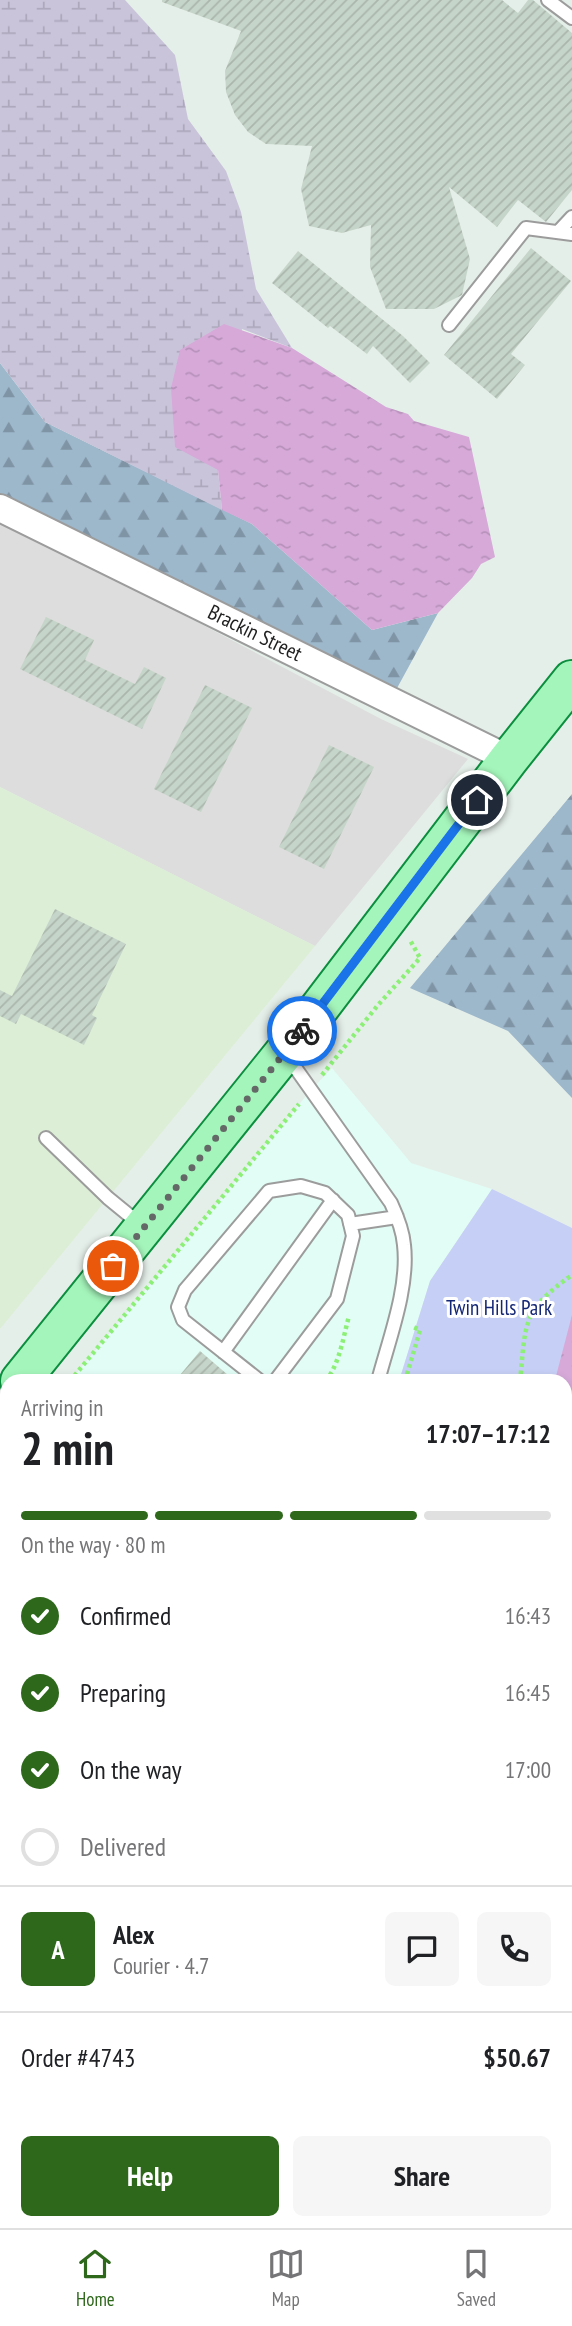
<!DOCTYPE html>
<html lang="en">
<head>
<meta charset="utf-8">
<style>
  body { margin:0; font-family:"PT Sans Narrow",sans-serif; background:#f6f6f6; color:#202124; height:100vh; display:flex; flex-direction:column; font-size:26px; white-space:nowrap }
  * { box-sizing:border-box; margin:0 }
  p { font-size:23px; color:#757577 }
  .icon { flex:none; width:38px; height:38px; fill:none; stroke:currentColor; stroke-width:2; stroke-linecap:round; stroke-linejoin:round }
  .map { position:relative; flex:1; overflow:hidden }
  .drawer { position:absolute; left:0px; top:1374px; width:572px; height:856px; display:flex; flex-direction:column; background:#fff; border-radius:21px 21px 0 0; box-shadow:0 4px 10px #0003 }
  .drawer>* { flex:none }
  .pin { position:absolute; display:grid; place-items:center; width:60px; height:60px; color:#fff; margin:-30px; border:4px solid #fff; border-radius:50%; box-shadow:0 2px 7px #0007 }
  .courier { position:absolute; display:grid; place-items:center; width:70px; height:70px; margin:-35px; border:5px solid #1a73e8; border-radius:50%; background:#fff; color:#222; box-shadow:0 2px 9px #0007 }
  .head em { font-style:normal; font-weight:800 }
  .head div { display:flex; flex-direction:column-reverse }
  .head { display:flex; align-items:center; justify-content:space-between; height:119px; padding:0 21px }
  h1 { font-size:46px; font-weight:800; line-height:52px }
  .bar { display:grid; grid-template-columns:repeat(4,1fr); gap:10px 7px; align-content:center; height:84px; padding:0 21px }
  .bar i { height:9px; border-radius:5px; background:#e0e0e0 }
  .bar .selected { background:#2e681b }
  .bar p { grid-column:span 4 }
  .line { display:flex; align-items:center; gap:18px; padding:0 21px; border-top:2px solid #e0e0e0 }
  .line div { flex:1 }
  .round { display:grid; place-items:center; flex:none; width:74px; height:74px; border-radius:10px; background:#f6f6f6 }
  ol { padding:0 21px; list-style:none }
  li { display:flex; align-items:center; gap:21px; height:77px }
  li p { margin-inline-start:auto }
  li .icon { padding:7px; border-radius:50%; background:#2e681b; color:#fff; stroke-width:4 }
  li:last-child { color:#757577 }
  li i { width:38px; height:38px; border:4px solid #e0e0e0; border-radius:50% }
  .primary-button { display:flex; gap:14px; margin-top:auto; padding:14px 21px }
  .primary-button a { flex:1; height:80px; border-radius:10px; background:#2e681b; color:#fff; font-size:28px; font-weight:800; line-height:80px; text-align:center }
  .primary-button a+a { background:#f6f6f6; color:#202124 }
  .dock { display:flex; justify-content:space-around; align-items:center; height:98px; border-top:2px solid #e0e0e0; background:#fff; font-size:19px; color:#757577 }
  .dock a { display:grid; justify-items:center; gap:4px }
  .dock .selected { color:#2e681b }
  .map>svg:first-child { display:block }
</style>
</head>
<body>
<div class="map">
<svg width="572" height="2228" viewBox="0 0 572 2228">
  <defs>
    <pattern id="forest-firs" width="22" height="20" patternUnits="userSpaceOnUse" patternTransform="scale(1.75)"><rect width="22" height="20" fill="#9db7cb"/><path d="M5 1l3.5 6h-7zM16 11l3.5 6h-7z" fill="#7f94a4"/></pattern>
    <pattern id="wetland-marsh" width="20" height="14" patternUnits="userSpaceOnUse" patternTransform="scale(1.75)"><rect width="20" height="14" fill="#cac4db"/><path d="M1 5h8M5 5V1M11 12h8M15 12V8" fill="none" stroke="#ada8bc"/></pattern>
    <pattern id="water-ripples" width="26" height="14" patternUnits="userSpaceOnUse" patternTransform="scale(1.75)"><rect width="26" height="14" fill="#d6a9d9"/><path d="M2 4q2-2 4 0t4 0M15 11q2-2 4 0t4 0" fill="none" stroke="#b791ba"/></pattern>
    <pattern id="building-hatch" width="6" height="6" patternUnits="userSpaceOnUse" patternTransform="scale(1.75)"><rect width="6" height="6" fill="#c6d5c9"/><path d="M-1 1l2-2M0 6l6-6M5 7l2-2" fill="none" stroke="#aab6ac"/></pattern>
  </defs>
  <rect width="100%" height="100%" fill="#e5efe9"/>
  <path fill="#dcdddc" d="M 0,522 L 95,568 L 381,719 L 468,759 L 315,946 L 0,787 Z"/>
  <path fill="#dceed6" d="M 0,787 L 315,946 L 0,1329 Z"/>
  <path fill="#e1fdf5" d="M 332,1068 L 411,1163 L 492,1189 L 430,1281 L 399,1381 L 70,1381 L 311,1090 Z
    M 7,1455 L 7,1684 L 0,1682 L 0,1464 Z"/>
  <path fill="url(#forest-firs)" d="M 0,363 L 45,422 L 252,524 L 372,630 L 438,613 L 396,690 L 0,495 Z
    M 572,794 L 572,1098 L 508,1031 L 410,988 Z"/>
  <path fill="url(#wetland-marsh)" d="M 0,0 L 125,0 L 175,55 L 188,119 L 226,171 L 241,212 L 256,289 L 292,348 L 242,329 L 218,470 L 222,510 L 45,422 L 0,363 Z"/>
  <path fill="#c6cff5" d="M 492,1189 L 572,1228 L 572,2228 L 0,2228 L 0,1682 L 7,1684 L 7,2222 L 565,2222 L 565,1381 L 399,1381 L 430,1281 Z"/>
  <path fill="url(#water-ripples)" d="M 224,324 L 292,348 L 386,407 L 408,414 L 414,421 L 469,437 L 495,557 L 481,564 L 472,578 L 438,613 L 372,630 L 252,524 L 222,510 L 218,470 L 175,447 L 171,388 L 180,350 Z
    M 572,1315 L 572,1919 L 565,1924 L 565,1381 L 555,1380 Z"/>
  <path fill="url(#building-hatch)" d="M 162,0 L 502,0 L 518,13 L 528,0 L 533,0 L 572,33 L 572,190 L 546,222 L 518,200 L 497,227 L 449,187 L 470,259 L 462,295 L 434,309 L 386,309 L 370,267 L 371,225 L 342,233 L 309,226 L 301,189 L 312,146 L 266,144 L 248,132 L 235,115 L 226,92 L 225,71 L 241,31 L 162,2 Z
    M 531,248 L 571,281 L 511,354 L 525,365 L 497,399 L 444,355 Z
    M 298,251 L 403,336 L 430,363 L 410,383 L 373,346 L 367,354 L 330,326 L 328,328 L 272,283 Z
    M 46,617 L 94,640 L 85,660 L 135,684 L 144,667 L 166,678 L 142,729 L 20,669 Z
    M 205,685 L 252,708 L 201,812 L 154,789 Z
    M 329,745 L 374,767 L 324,869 L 279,847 Z
    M 55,909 L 126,944 L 92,1015 L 97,1018 L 84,1045 L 21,1014 L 16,1024 L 0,1016 L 0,990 L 12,996 Z
    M 200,1351 L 235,1381 L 175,1381 Z"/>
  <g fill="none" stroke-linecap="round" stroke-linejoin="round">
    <g stroke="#9c9c9c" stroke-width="16">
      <path id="lane" d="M 548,0 L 572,18
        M 558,232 L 572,217
        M 449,325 L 526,228 L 572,234
        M 287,1056 L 391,1203 C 397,1216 403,1231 404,1245 C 409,1288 389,1339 378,1381
        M 46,1138 L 108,1198 L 141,1225
        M 350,1224 L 397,1217
        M 223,1352 L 333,1200
        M 260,1381 L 183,1320 L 178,1307 L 185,1290 L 269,1191 L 301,1186 L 325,1193 L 348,1215 L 353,1236 L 337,1299 L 275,1381
        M 0,1961 L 7,1941
        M 0,1994 L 7,1984"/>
    </g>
    <g stroke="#9c9c9c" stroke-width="30">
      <path id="street" d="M 0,508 L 509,759
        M 0,2087 L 7,2091
        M 273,2222 L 284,2228"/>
    </g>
    <g stroke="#0b8e3e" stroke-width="42">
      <path id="primary" d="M 20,1381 L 304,1028 L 509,759 L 572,680"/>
    </g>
    <path stroke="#8cef76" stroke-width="4.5" stroke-dasharray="3.5 3.5" stroke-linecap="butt" d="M 322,1075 L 378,1005 L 420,958 L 410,940
      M 70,1381 L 299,1104
      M 326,1381 C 340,1362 343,1338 349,1316
      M 405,1381 L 420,1330 L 411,1326
      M 520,1381 C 526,1323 521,1311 572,1275
      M 0,1464 L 7,1455
      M 0,1623 L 7,1620
      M 565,2038 L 572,2030
      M 565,2085 L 572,2089
      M 157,2222 L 170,2228"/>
    <use href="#lane" stroke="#fff" stroke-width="12"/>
    <use href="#street" stroke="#fff" stroke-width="26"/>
    <use href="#primary" stroke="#a4f5bb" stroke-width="38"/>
  </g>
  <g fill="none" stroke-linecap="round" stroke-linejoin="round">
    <path stroke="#646866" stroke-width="7" stroke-dasharray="0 12.6" d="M 113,1266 L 302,1031"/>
    <path stroke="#1a73e8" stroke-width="9" d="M 302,1031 L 477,800"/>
  </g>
  <g text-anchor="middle" stroke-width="6" stroke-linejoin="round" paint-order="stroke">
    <g font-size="21" fill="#1f1f1f" stroke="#fff">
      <text transform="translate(255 633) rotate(26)" y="7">Brackin Street</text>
    </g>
    <g font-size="21" fill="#142775" stroke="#fff">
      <text x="499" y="1315">Twin Hills Park</text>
    </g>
  </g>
</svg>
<div class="pin" style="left:113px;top:1266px;background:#ea580c"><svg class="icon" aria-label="bag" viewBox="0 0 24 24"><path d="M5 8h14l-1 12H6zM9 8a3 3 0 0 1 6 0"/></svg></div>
<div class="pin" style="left:477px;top:800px;background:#1f2937"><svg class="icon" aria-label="home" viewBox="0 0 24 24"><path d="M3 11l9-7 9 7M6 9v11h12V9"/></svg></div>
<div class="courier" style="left:302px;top:1031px"><svg class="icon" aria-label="bike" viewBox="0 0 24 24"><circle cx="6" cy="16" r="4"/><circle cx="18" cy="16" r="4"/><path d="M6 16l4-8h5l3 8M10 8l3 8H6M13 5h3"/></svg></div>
<section class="drawer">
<div class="head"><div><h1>2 min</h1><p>Arriving in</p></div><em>17:07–17:12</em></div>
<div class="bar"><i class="selected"></i><i class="selected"></i><i class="selected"></i><i></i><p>On the way · 80 m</p></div>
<ol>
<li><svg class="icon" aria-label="check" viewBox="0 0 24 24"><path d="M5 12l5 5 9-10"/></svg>Confirmed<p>16:43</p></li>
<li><svg class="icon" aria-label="check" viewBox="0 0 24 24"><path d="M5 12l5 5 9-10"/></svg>Preparing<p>16:45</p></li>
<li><svg class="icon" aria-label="check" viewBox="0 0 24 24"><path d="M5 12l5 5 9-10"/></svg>On the way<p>17:00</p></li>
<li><i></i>Delivered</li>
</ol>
<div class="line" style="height:126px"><b class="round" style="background:#2e681b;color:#fff">A</b><div><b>Alex</b><p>Courier · 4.7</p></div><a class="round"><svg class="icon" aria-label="chat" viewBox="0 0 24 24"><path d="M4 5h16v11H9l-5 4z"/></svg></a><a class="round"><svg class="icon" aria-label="phone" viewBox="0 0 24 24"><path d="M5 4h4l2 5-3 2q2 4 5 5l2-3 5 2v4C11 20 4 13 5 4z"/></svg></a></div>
<div class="line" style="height:91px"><div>Order #4743</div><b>$50.67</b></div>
<div class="primary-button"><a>Help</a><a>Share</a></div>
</section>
</div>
<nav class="dock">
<a class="selected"><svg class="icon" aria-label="home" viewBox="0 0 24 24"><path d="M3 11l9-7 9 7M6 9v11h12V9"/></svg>Home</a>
<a><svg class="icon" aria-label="map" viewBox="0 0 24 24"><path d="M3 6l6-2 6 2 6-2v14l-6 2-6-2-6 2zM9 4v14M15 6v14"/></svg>Map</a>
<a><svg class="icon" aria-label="saved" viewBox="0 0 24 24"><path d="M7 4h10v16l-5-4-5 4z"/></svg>Saved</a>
</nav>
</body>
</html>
